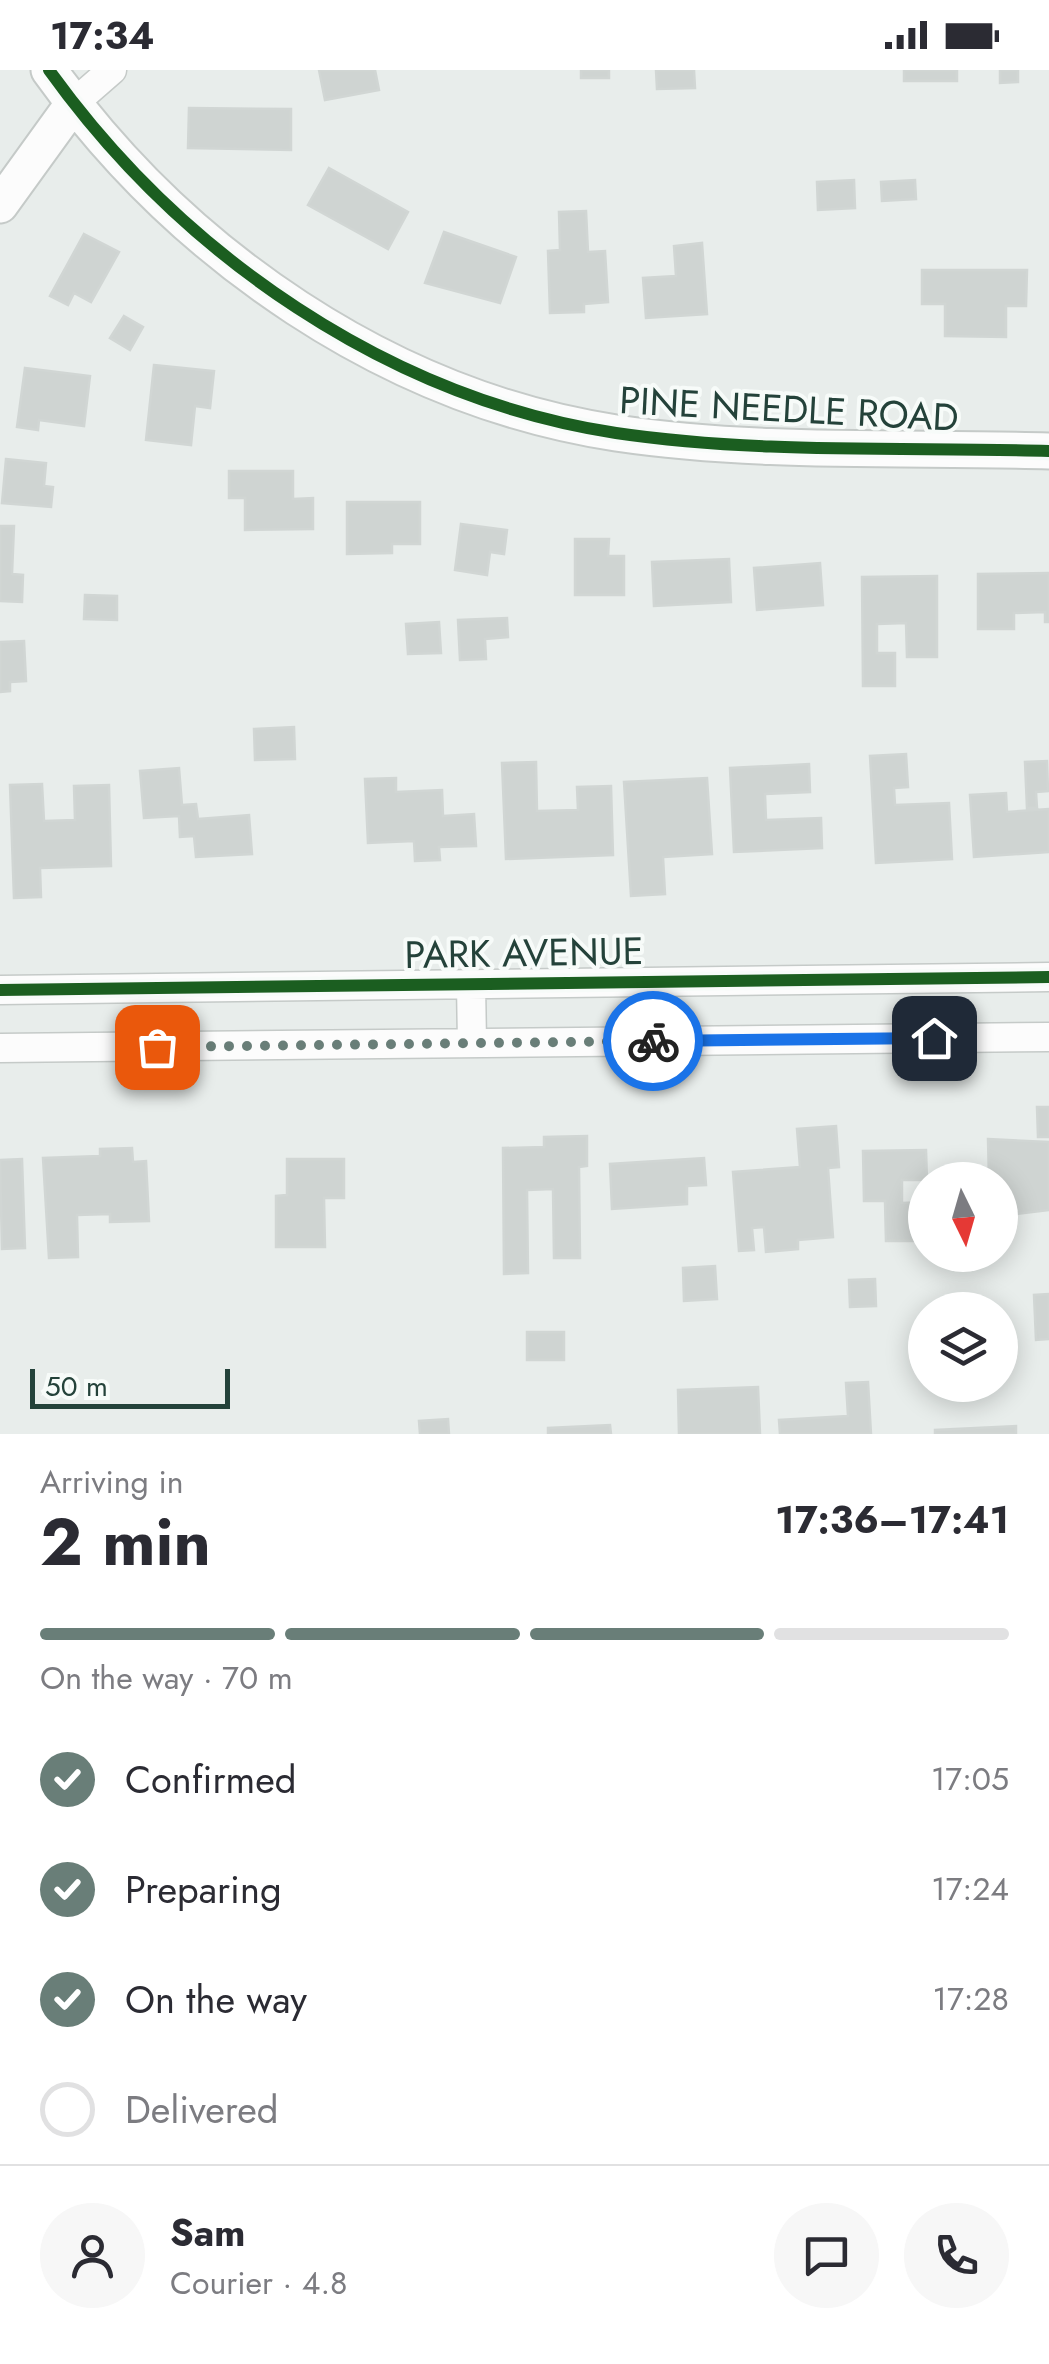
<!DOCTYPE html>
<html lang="en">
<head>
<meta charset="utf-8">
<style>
  body { margin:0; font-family:Jost,sans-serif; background:#f7f7f7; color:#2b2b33; height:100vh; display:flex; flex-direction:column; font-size:38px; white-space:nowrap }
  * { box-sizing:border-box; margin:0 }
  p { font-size:32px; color:#7c7c81 }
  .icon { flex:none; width:55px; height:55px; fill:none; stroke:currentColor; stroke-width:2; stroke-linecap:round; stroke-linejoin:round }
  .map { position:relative; height:1364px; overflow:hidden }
  .drawer { display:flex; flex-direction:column; background:#fff; flex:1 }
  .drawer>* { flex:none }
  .needle { width:65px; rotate:175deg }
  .tools { position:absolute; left:908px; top:1092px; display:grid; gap:20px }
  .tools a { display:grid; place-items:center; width:110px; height:110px; border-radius:50%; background:#fff; box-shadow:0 5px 25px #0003; font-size:50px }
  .scale { position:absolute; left:30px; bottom:25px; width:200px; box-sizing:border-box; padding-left:10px; border:5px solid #24423a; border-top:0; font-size:28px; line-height:35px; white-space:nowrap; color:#24423a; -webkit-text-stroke:8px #f7fbf9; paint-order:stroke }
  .pin { position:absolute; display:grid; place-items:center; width:85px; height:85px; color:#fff; margin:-42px; border-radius:20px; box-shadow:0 5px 15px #0006 }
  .courier { position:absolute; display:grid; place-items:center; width:100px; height:100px; margin:-50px; border:8px solid #1a73e8; border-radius:50%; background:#fff; color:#222; box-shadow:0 2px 12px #0007 }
  .overview em { font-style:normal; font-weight:700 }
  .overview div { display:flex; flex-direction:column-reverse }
  .overview { display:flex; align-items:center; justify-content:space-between; height:170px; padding:0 40px }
  h1 { font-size:65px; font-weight:700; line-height:75px }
  .bar { display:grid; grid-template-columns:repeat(4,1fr); gap:15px 10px; align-content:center; height:120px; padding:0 40px }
  .bar i { height:12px; border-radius:8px; background:#e1e1e2 }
  .bar .on { background:#697e78 }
  .bar p { grid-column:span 4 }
  .line { display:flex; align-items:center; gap:25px; padding:0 40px; border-top:2px solid #e1e1e2 }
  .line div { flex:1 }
  .round { display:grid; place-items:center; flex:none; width:105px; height:105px; border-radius:52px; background:#f7f7f7 }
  ol { padding:0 40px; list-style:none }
  li { display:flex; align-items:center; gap:30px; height:110px }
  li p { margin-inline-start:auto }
  li .icon { padding:10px; border-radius:50%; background:#697e78; color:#fff; stroke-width:4 }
  li:last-child { color:#7c7c81 }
  li i { width:55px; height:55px; border:5px solid #e1e1e2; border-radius:50% }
  .status { display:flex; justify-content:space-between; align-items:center; height:70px; padding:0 50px; background:#fff; direction:ltr }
  .status svg { height:28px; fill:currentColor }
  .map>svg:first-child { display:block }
</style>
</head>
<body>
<div class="status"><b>17:34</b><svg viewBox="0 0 49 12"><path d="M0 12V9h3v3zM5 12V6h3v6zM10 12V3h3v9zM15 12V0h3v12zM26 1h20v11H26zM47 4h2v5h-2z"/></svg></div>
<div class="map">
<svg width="1049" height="1364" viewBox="0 0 1049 1364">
  <rect width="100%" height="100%" fill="#e8edeb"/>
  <path fill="#cfd4d2" stroke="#d1d6d4" stroke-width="2.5" d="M 319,0 L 375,0 L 379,20 L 325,30 Z
    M 581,0 L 609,0 L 609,8 L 581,8 Z
    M 656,0 L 694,0 L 695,18 L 657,19 Z
    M 904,0 L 957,0 L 957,11 L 904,11 Z
    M 1000,0 L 1018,0 L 1018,12 L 1000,13 Z
    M 189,38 L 291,39 L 291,80 L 188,78 Z
    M 329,98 L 408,142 L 388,179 L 308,135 Z
    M 854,110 L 855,138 L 818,140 L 817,112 Z
    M 915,110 L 916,129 L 882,131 L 881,112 Z
    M 586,141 L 588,182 L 605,181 L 608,232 L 584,234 L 584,242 L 550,243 L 548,181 L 560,180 L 559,142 Z
    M 444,162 L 516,187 L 500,233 L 425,213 Z
    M 84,164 L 119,182 L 91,232 L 74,223 L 68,235 L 50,226 Z
    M 702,173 L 707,244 L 646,248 L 643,208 L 676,206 L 674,176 Z
    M 922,200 L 1027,200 L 1026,236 L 1006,236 L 1006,267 L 945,266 L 945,234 L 922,234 Z
    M 124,246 L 143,257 L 130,280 L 110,268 Z
    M 154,295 L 214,301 L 210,338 L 195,336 L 191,375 L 146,370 Z
    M 25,298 L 90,306 L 84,356 L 39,350 L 38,360 L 17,357 Z
    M 6,389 L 46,393 L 44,416 L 53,417 L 51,437 L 2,433 Z
    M 229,401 L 293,401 L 293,429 L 313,428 L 313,459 L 245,460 L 245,428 L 229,428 Z
    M 347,432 L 420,432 L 420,474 L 392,474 L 392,483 L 347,484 Z
    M 461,454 L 507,460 L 504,484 L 490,482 L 487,505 L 455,500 Z
    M 0,456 L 14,456 L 12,504 L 23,505 L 22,532 L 0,531 Z
    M 575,469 L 609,469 L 608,486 L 624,486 L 624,525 L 575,525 Z
    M 729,489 L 731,532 L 654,536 L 652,492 Z
    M 820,493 L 823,535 L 757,540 L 754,498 Z
    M 1049,503 L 1049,552 L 1045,552 L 1045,542 L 1014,543 L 1014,559 L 978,559 L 978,504 Z
    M 937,506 L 937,587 L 907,587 L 906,553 L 877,554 L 877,583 L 895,583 L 895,616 L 863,616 L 862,507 Z
    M 85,525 L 117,526 L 117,550 L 84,549 Z
    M 507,548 L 508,567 L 485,569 L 486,589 L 460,590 L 458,550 Z
    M 439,552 L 441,583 L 408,584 L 406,554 Z
    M 24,571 L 26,611 L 10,612 L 10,621 L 0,622 L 0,572 Z
    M 294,657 L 295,689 L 255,690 L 254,659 Z
    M 906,684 L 908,717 L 894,718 L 895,735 L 949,733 L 952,789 L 876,793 L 870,686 Z
    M 1047,691 L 1048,721 L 1036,722 L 1037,738 L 1027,738 L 1025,692 Z
    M 536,692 L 537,741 L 578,740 L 577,717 L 611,716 L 613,785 L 506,789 L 502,693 Z
    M 809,694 L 810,722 L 765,724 L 766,750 L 821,748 L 822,778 L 734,782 L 730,698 Z
    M 179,698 L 182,735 L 196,734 L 198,749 L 249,745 L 252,784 L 196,787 L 194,766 L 180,767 L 179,746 L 144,748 L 140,701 Z
    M 396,708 L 396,722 L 442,720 L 443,746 L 474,744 L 476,776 L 439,777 L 440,790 L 415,791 L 414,771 L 368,773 L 365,709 Z
    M 707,708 L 712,784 L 663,787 L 665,824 L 631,826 L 624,712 Z
    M 42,714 L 44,751 L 75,750 L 74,716 L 109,715 L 111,796 L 40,798 L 41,827 L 14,828 L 10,715 Z
    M 1006,723 L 1007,742 L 1049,739 L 1049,782 L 974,787 L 970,725 Z
    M 1037,1037 L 1049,1037 L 1049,1067 L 1038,1067 Z
    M 836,1056 L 839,1097 L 828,1098 L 833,1167 L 798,1170 L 798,1179 L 766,1182 L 764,1157 L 752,1158 L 754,1180 L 739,1181 L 733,1102 L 800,1097 L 797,1059 Z
    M 587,1066 L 587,1096 L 579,1097 L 580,1188 L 554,1188 L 553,1119 L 527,1120 L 528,1203 L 504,1204 L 503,1078 L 544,1077 L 544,1067 Z
    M 988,1069 L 1049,1072 L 1049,1140 L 1000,1146 L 1000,1110 L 989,1110 Z
    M 132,1078 L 133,1092 L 146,1091 L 149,1151 L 110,1152 L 110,1144 L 77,1145 L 78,1187 L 49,1188 L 43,1088 L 100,1086 L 100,1079 Z
    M 926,1080 L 927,1110 L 902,1110 L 902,1133 L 925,1132 L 925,1171 L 886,1171 L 885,1131 L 864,1131 L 863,1081 Z
    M 704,1088 L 706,1115 L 687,1116 L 687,1134 L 612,1139 L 610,1094 Z
    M 22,1089 L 25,1178 L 2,1179 L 0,1090 Z
    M 287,1089 L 344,1089 L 344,1128 L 324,1128 L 325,1177 L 276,1177 L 276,1126 L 287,1125 Z
    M 715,1196 L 717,1229 L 684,1231 L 683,1198 Z
    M 875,1209 L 876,1236 L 850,1237 L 849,1210 Z
    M 1049,1224 L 1049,1269 L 1036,1270 L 1034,1225 Z
    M 527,1262 L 564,1262 L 564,1290 L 527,1290 Z
    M 868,1312 L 871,1364 L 780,1364 L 779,1350 L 848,1346 L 846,1313 Z
    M 758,1317 L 760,1364 L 679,1364 L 678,1320 Z
    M 448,1349 L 449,1364 L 420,1364 L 419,1351 Z
    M 610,1355 L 611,1364 L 548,1364 L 548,1358 Z
    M 1016,1356 L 1016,1364 L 935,1364 L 935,1360 Z"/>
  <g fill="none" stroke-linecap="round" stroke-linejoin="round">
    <g stroke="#c5cac8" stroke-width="31">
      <path id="minor" d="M 73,34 L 112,0
        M 471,914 L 472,973
        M 0,920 L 1049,907
        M 0,978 L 1049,967"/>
    </g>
    <g stroke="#c5cac8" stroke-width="39">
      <path id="tertiary" d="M 49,0 C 182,185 388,328 616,363 C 758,384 906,377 1049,381
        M 0,135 L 73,34"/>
    </g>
    <use href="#minor" stroke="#fcfcfc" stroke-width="28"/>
    <use href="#tertiary" stroke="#fcfcfc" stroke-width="35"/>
    <g stroke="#f7fbf9" stroke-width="19">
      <path id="cycleway" d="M 49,0 C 182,185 388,328 616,363 C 758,384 906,377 1049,381
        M 0,920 L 1049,907"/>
    </g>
    <use href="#cycleway" stroke="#1b5e20" stroke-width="12"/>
  </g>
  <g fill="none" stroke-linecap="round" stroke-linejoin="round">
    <path stroke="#697e78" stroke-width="10" stroke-dasharray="0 18" d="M 157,977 L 653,971"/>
    <path stroke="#1a73e8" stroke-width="12" d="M 653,971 L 934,968"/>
  </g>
  <g text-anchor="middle" stroke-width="8" stroke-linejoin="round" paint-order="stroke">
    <g font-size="38" fill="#24423a" stroke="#f7fbf9">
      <text transform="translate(789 339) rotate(3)" y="13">PINE NEEDLE ROAD</text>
      <text transform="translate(524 883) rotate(-1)" y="13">PARK AVENUE</text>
    </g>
  </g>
</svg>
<div class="tools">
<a><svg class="needle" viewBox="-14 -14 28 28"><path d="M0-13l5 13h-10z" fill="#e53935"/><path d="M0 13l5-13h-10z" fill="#7c7c81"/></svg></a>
<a><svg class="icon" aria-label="layers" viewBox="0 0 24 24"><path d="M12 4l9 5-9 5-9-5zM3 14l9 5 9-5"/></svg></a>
</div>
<div class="scale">50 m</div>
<div class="pin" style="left:157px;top:977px;background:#ea580c"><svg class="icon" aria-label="bag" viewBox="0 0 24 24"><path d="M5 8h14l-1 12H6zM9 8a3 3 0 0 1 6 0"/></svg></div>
<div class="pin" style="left:934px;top:968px;background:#1f2937"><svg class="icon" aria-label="home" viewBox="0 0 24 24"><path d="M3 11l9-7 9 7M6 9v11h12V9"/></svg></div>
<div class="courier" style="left:653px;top:971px"><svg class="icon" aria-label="bike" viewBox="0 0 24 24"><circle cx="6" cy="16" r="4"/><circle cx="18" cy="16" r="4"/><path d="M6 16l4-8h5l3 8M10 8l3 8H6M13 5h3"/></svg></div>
</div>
<section class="drawer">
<div class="overview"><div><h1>2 min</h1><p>Arriving in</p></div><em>17:36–17:41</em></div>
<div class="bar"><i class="on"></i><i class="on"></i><i class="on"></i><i></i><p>On the way · 70 m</p></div>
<ol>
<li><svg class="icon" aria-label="check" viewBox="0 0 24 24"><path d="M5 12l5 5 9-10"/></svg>Confirmed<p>17:05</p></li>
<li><svg class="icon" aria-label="check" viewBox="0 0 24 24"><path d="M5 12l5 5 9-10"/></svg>Preparing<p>17:24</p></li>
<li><svg class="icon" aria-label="check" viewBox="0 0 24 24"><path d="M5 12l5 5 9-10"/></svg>On the way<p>17:28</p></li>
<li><i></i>Delivered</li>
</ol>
<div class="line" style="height:180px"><a class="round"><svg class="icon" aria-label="person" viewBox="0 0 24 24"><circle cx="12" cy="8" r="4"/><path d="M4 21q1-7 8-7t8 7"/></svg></a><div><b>Sam</b><p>Courier · 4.8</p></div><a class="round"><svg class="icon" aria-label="chat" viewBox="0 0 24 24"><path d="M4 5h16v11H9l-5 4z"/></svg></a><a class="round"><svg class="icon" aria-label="phone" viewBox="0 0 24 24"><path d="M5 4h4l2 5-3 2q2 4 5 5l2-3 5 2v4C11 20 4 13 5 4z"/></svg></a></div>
</section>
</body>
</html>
